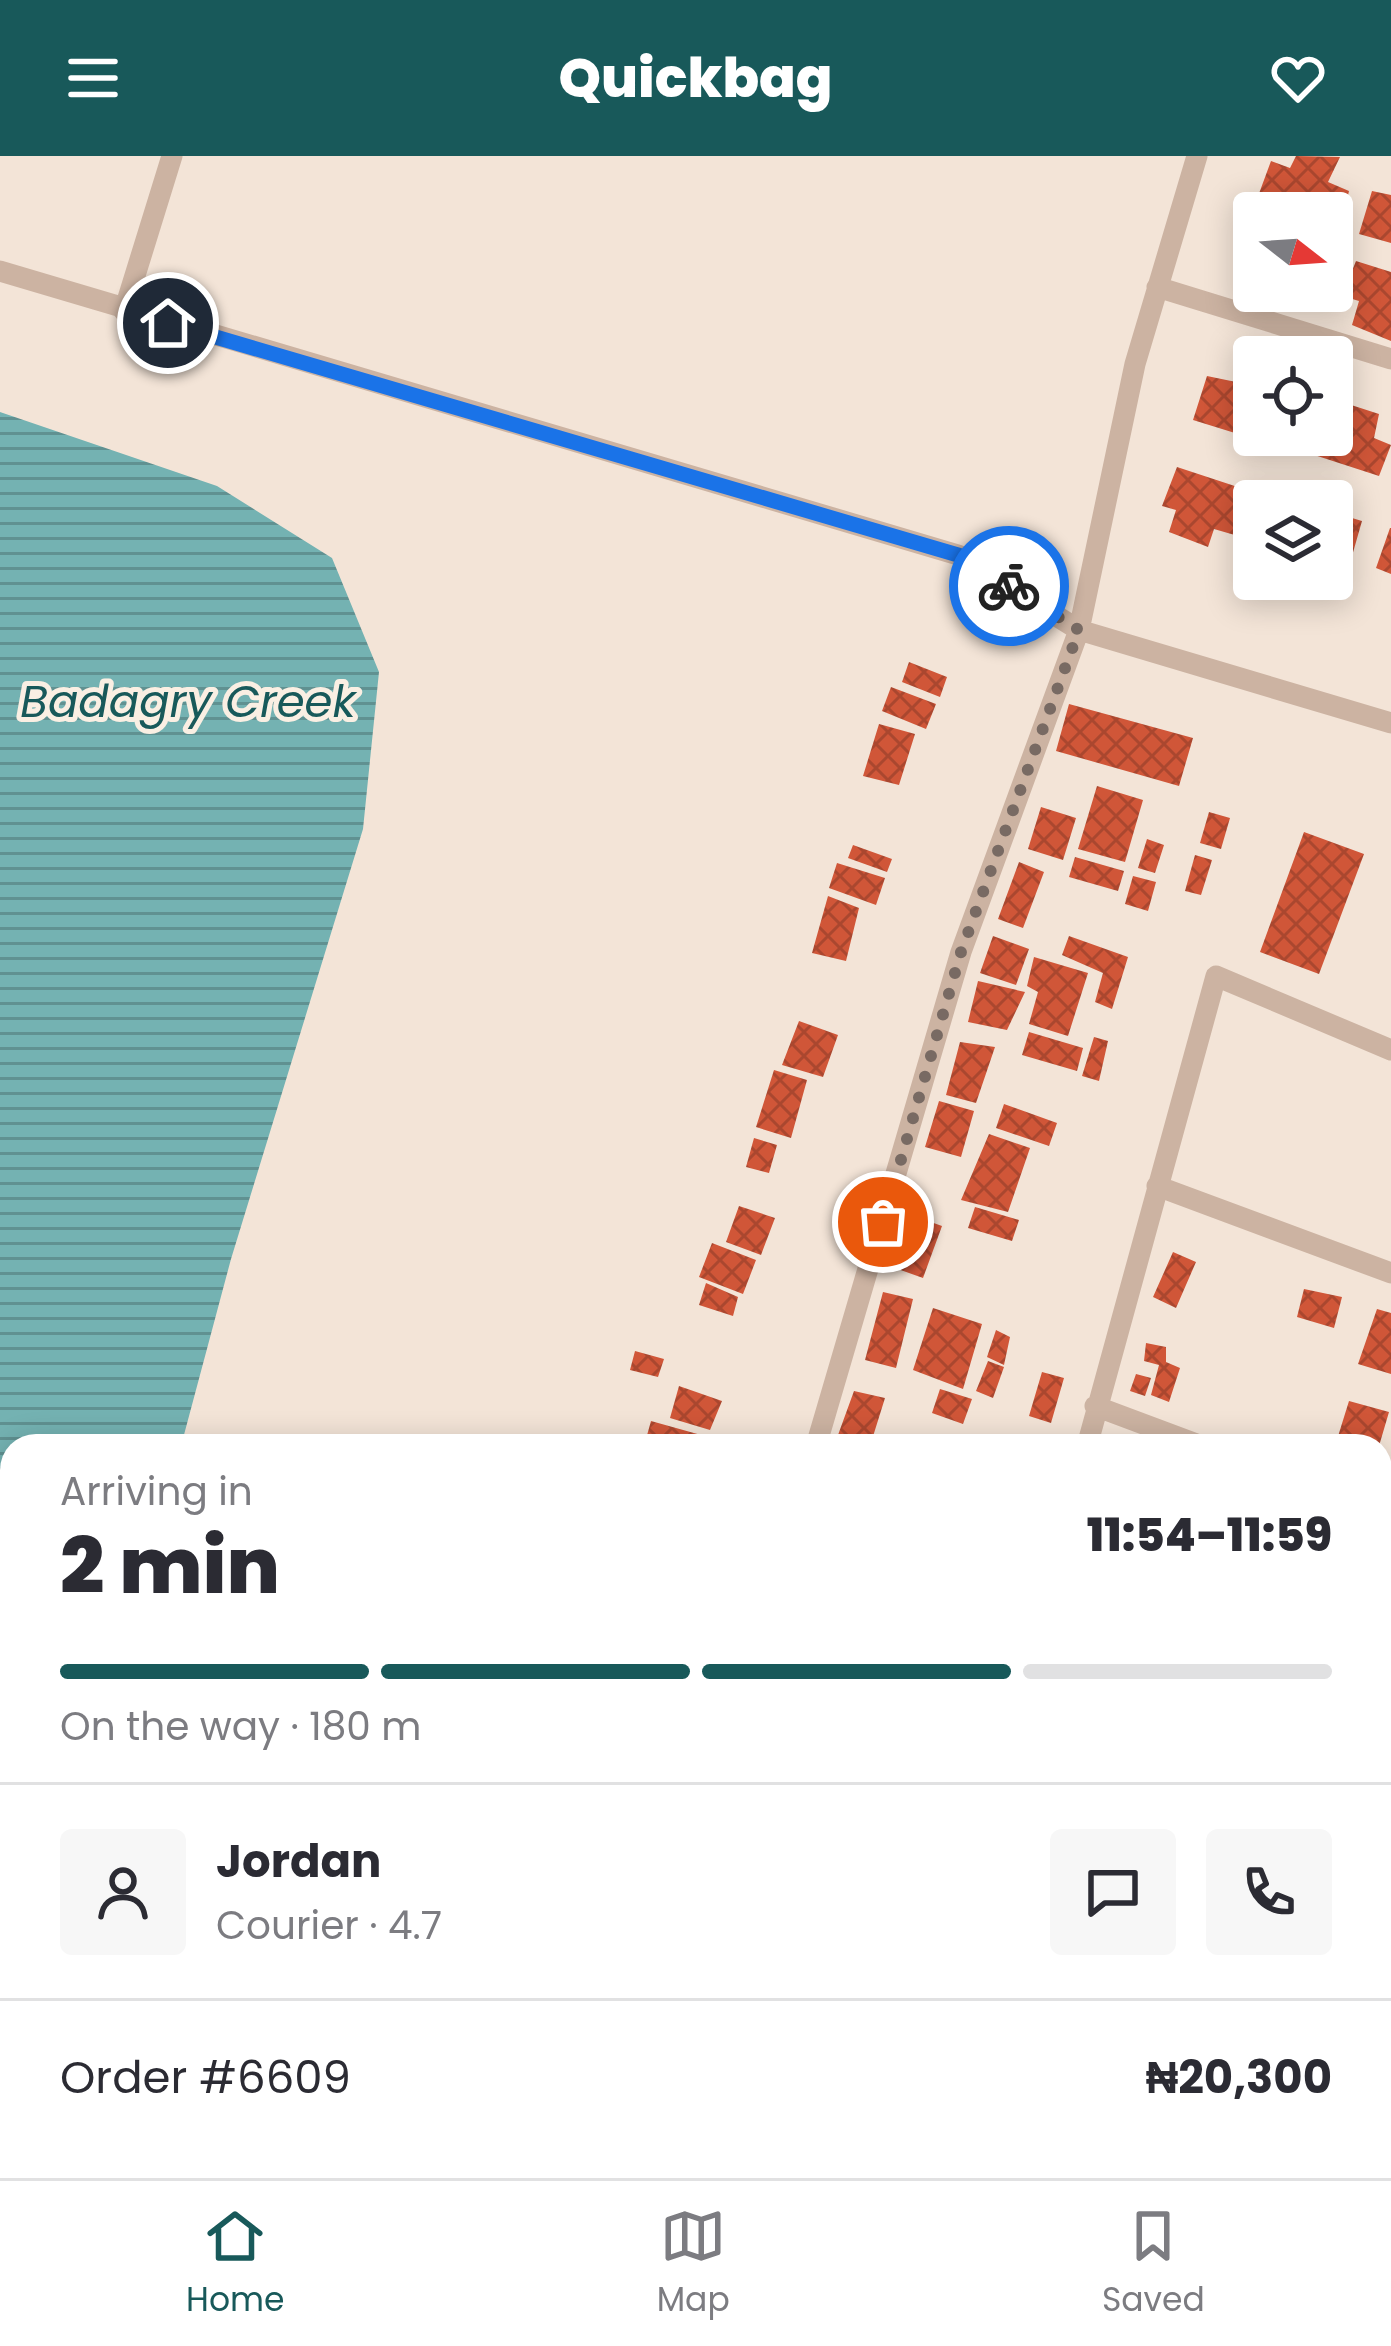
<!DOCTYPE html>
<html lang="en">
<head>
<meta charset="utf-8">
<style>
  body { margin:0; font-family:Poppins,sans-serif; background:#f7f7f7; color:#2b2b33; height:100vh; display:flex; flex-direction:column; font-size:45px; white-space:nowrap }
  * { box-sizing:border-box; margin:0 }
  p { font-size:39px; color:#7c7c81 }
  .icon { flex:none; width:66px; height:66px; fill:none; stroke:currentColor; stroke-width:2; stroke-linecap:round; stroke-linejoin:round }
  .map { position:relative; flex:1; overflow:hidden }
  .drawer { position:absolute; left:0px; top:1278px; width:1392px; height:744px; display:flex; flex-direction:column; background:#fff; border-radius:36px 36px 0 0; box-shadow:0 6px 30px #0003 }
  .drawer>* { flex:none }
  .needle { width:78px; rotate:107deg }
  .controls { position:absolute; left:1233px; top:36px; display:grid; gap:24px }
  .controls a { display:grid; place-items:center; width:120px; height:120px; border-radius:12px; background:#fff; box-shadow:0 6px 30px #0003; font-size:60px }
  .pin { position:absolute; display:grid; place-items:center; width:102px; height:102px; color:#fff; margin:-51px; border:6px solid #fff; border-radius:50%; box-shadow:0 3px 12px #0007 }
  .courier { position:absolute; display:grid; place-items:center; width:120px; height:120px; margin:-60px; border:9px solid #1a73e8; border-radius:50%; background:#fff; color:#222; box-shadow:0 3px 15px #0007 }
  .summary em { font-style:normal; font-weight:800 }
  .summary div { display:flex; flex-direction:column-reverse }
  .summary { display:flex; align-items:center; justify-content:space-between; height:204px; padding:0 60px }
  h1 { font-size:78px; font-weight:800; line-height:90px }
  .bar { display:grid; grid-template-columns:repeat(4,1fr); gap:18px 12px; align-content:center; height:144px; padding:0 60px }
  .bar i { height:15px; border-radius:9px; background:#e1e1e2 }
  .bar .active { background:#18595a }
  .bar p { grid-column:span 4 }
  .line { display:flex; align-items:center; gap:30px; padding:0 60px; border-top:3px solid #e1e1e2 }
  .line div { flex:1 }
  .round { display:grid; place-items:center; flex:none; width:126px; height:126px; border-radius:12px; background:#f7f7f7 }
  header { display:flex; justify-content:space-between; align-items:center; height:156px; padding:0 60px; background:#18595a; color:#fff; font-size:54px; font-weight:800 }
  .tab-bar { display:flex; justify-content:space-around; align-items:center; height:168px; border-top:3px solid #e1e1e2; background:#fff; font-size:33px; color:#7c7c81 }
  .tab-bar a { display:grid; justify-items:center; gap:6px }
  .tab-bar .active { color:#18595a }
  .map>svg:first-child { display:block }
</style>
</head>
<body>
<header><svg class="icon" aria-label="menu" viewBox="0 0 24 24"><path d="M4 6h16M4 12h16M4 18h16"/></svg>Quickbag<svg class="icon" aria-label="heart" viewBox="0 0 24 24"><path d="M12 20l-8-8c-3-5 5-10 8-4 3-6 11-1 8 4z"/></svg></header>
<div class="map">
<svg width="1391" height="2022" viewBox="0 0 1391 2022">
  <defs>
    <pattern id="water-rules" width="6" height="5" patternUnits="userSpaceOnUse" patternTransform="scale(3)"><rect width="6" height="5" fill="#74b2b2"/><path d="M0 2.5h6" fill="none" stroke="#609191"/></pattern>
    <pattern id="building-cross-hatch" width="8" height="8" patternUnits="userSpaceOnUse" patternTransform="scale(3)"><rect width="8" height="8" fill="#d05638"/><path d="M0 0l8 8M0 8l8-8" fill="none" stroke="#aa472f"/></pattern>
  </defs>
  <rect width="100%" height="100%" fill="#f3e4d7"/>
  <path fill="url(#water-rules)" d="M 0,256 L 217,330 L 332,402 L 379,516 L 363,673 L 231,1103 L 181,1290 L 12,1290 L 12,1856 L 0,1891 Z"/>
  <path fill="url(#building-cross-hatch)" d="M 1296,0 L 1340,1 L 1328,26 L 1349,35 L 1340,73 L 1332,70 L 1332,57 L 1296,57 L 1257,43 L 1271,5 L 1290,12 Z
    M 1372,35 L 1391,39 L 1391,87 L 1359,78 Z
    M 1245,67 L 1254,70 L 1254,135 L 1288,135 L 1285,150 L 1244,136 L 1250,117 L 1234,107 Z
    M 1356,105 L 1391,116 L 1391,185 L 1352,169 L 1359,145 L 1342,140 Z
    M 1242,214 L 1254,219 L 1254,279 L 1277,279 L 1274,289 L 1193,264 L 1207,220 L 1236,226 Z
    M 1345,247 L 1379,258 L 1374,282 L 1391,289 L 1379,320 L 1299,294 L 1304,279 L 1332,279 L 1332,264 L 1337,267 Z
    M 1177,311 L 1259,338 L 1245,382 L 1214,373 L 1208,391 L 1169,376 L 1176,354 L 1162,350 Z
    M 1332,356 L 1362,365 L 1348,414 L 1332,410 Z
    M 1390,372 L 1391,372 L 1391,418 L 1376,412 Z
    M 909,506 L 947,521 L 940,541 L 902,526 Z
    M 891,531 L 936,548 L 926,573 L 882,555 Z
    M 1069,548 L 1193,582 L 1179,630 L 1056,595 Z
    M 879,568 L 915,578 L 899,629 L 863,620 Z
    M 1097,630 L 1143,644 L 1125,706 L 1078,693 Z
    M 1041,651 L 1076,662 L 1063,704 L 1028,693 Z
    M 1209,656 L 1230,662 L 1221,693 L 1200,687 Z
    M 1304,676 L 1364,698 L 1319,818 L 1260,796 Z
    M 1147,683 L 1164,689 L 1155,717 L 1138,712 Z
    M 853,689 L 892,703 L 887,716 L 848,702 Z
    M 1195,699 L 1212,704 L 1201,739 L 1185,735 Z
    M 1075,701 L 1124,715 L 1118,735 L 1069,721 Z
    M 1019,706 L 1044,716 L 1023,772 L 998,763 Z
    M 837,707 L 885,722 L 876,749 L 829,732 Z
    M 1133,720 L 1156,726 L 1148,755 L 1125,748 Z
    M 828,740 L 859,752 L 846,805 L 812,797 Z
    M 993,780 L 1029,793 L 1016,829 L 980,817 Z
    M 1069,780 L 1128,801 L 1112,853 L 1095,846 L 1103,817 L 1062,799 Z
    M 1034,801 L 1088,817 L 1068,880 L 1029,868 L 1038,836 L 1027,830 Z
    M 978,825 L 1025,836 L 1007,874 L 968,866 Z
    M 799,865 L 838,879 L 823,921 L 782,909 Z
    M 1029,876 L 1083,892 L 1077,915 L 1022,899 Z
    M 1094,881 L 1108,885 L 1099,925 L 1082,920 Z
    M 960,886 L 995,891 L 976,947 L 946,939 Z
    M 774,914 L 807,924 L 791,982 L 756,971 Z
    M 939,945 L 974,955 L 961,1001 L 925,991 Z
    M 1004,948 L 1057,967 L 1049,990 L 996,972 Z
    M 989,978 L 1030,992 L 1008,1056 L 961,1044 Z
    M 754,982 L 777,989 L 769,1017 L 746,1011 Z
    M 739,1050 L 775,1062 L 761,1099 L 726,1086 Z
    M 975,1051 L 1019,1064 L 1012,1085 L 968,1072 Z
    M 914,1060 L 942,1070 L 923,1122 L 895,1112 Z
    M 712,1087 L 756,1104 L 743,1138 L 699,1121 Z
    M 1173,1096 L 1196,1106 L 1176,1152 L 1153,1141 Z
    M 706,1127 L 738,1141 L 733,1160 L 699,1149 Z
    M 1304,1133 L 1342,1141 L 1334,1172 L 1297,1161 Z
    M 883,1136 L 913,1143 L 896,1212 L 865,1204 Z
    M 933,1152 L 982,1168 L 963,1233 L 913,1214 Z
    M 1377,1153 L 1391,1157 L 1391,1218 L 1358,1208 Z
    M 996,1174 L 1010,1181 L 1004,1209 L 987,1201 Z
    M 1146,1187 L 1166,1191 L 1166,1206 L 1180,1212 L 1169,1246 L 1151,1239 L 1159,1209 L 1144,1205 Z
    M 635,1195 L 664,1203 L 658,1221 L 630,1214 Z
    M 988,1205 L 1004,1211 L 993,1242 L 976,1235 Z
    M 1042,1216 L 1064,1222 L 1051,1267 L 1029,1260 Z
    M 1136,1218 L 1151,1222 L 1145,1240 L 1130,1235 Z
    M 679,1230 L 722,1245 L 710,1274 L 670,1262 Z
    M 940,1233 L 972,1243 L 963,1268 L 932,1257 Z
    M 854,1235 L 885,1242 L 870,1290 L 834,1290 Z
    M 1349,1245 L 1389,1256 L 1379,1290 L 1335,1290 Z
    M 651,1265 L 701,1279 L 698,1290 L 644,1290 Z
    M 1381,1387 L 1391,1389 L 1391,1453 L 1380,1450 Z
    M 1380,1839 L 1391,1842 L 1391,1869 L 1380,1866 Z
    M 652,2010 L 724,2010 L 720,2022 L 648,2022 Z
    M 1045,2010 L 1086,2010 L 1081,2022 Z
    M 1115,2010 L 1165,2010 L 1162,2022 L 1112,2022 Z
    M 1184,2010 L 1225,2010 L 1222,2022 L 1180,2022 Z"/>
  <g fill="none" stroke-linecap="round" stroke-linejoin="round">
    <path stroke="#ccb3a2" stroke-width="21" d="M 0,115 L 958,399 L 1079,474 L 1391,567
      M 1157,131 L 1391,203
      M 124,155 L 172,0
      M 1157,1030 L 1391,1117
      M 1095,1250 L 1202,1290
      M 816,1290 L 961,796 L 1079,474 L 1135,208 L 1197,0
      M 1087,1290 L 1216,820 L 1391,894
      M 1380,1356 L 1391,1360
      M 1380,1580 L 1391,1583
      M 1380,1693 L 1391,1660
      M 1380,1802 L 1391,1805
      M 1341,2010 L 1379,2022
      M 597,2022 L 601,2010
      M 872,2022 L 876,2010
      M 1273,2022 L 1277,2010"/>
  </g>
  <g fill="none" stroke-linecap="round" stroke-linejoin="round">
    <path stroke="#786a63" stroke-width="12" stroke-dasharray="0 21.6" d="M 883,1066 L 961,796 L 1079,474 L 1009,430"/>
    <path stroke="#1a73e8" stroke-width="15" d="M 168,167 L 958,399 L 1009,430"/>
  </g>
  <g text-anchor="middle" stroke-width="10" stroke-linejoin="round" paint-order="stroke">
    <g font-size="45" font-style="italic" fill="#18595a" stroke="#faefe3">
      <text x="188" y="561">Badagry Creek</text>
    </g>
  </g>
</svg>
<div class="controls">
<a><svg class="needle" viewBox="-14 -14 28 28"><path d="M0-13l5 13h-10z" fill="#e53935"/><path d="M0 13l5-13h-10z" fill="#7c7c81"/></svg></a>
<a><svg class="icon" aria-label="locate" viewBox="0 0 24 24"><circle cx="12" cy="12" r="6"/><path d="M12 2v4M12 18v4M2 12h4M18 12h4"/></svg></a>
<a><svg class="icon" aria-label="layers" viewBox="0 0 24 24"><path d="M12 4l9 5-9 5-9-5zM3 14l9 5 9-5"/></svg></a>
</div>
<div class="pin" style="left:883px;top:1066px;background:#ea580c"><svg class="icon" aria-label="bag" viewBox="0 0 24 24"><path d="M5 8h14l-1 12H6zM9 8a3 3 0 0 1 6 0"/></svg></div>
<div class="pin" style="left:168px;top:167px;background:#1f2937"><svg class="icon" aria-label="home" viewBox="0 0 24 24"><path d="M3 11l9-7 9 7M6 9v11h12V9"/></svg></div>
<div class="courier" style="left:1009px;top:430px"><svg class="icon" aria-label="bike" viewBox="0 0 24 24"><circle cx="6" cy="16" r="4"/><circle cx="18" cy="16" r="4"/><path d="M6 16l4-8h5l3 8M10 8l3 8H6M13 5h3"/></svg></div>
<section class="drawer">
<div class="summary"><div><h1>2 min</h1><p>Arriving in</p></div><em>11:54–11:59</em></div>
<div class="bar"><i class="active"></i><i class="active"></i><i class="active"></i><i></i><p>On the way · 180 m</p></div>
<div class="line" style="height:216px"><a class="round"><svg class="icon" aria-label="person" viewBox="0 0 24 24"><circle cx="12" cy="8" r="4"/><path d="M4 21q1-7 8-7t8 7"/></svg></a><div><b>Jordan</b><p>Courier · 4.7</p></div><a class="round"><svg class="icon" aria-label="chat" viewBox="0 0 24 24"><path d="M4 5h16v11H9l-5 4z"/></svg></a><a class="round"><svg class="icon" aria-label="phone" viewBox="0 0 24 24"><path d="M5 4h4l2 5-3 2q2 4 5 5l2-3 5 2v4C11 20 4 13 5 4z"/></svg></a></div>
<div class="line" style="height:156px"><div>Order #6609</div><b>₦20,300</b></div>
</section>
</div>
<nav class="tab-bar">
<a class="active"><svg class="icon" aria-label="home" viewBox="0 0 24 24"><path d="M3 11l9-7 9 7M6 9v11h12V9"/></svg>Home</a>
<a><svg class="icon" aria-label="map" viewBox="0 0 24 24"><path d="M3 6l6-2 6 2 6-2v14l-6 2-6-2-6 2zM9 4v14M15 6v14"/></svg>Map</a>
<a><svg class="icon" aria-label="saved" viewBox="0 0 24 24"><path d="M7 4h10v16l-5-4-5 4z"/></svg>Saved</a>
</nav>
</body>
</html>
